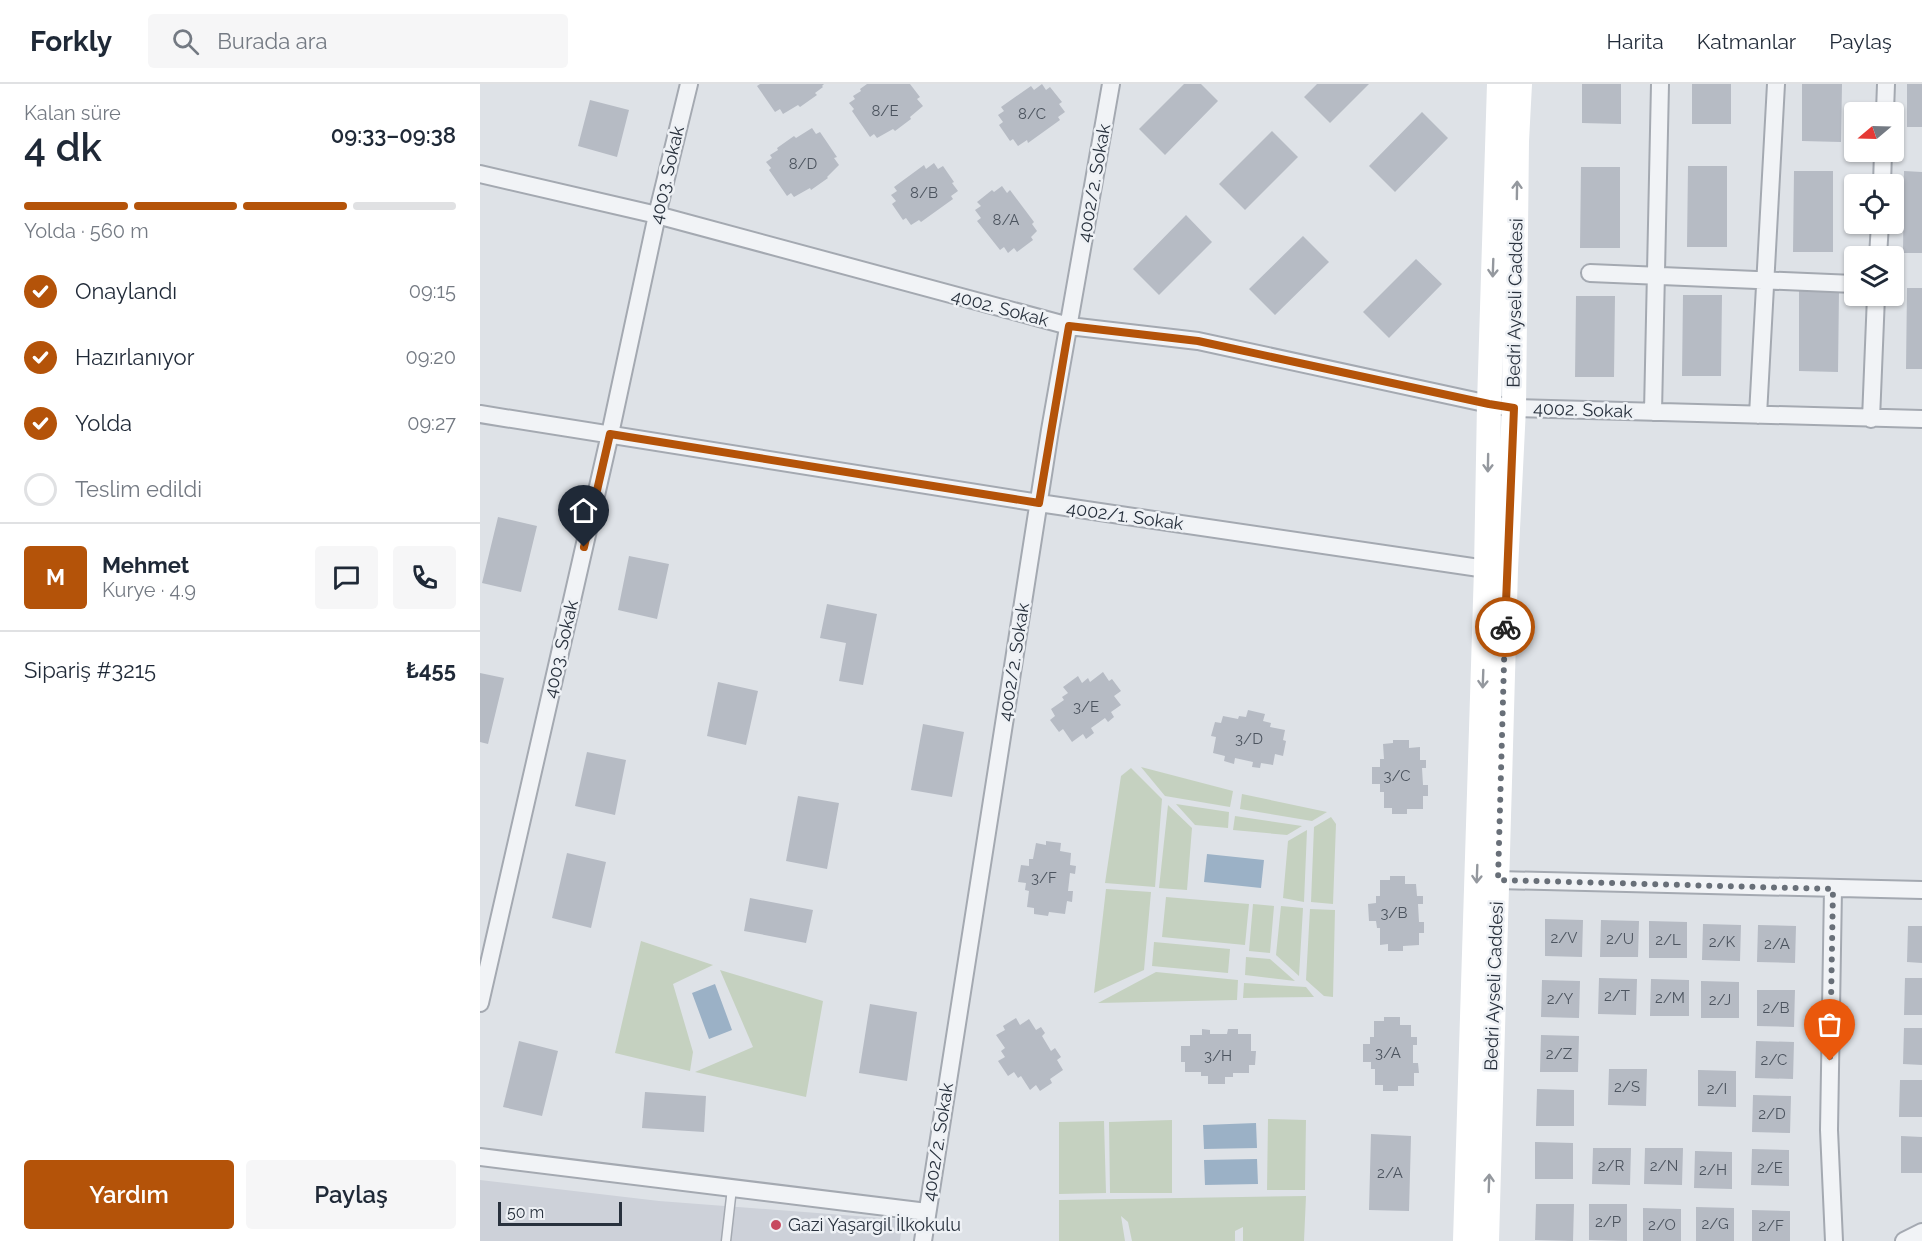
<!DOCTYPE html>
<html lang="tr">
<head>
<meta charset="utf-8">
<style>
  body { margin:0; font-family:Raleway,sans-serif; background:#f6f6f7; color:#1f2937; height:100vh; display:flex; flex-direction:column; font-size:22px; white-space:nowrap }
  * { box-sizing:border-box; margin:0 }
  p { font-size:20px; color:#747a83 }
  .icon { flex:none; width:33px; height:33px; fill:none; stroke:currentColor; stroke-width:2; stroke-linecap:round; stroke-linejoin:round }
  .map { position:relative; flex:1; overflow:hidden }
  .panel { display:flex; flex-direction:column; background:#fff; width:480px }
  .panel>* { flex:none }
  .needle { width:39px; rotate:251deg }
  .controls { position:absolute; left:1364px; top:18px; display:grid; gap:12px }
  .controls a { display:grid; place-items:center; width:60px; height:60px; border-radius:6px; background:#fff; box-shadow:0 2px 4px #0004; font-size:30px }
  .scale { position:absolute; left:18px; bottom:15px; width:124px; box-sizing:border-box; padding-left:6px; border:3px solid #28313d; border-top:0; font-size:16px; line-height:21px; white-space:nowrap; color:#28313d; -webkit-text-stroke:4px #eef1f5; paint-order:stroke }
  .pin { position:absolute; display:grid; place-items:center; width:51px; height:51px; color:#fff; margin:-62px -26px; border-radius:50% 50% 50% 0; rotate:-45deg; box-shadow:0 0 6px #0007 }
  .pin .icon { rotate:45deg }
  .courier { position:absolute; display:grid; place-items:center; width:60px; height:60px; margin:-30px; border:4px solid #b45309; border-radius:50%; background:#fff; color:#222; box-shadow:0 2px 8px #0007 }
  .overview em { font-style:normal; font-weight:600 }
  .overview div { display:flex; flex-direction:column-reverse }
  .overview { display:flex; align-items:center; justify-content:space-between; height:102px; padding:0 24px }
  h1 { font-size:39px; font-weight:600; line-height:45px }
  .bar { display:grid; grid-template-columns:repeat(4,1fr); gap:9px 6px; align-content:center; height:72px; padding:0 24px }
  .bar i { height:8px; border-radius:4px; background:#e0e1e3 }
  .bar .on { background:#b45309 }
  .bar p { grid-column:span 4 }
  .line { display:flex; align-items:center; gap:15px; padding:0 24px; border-top:2px solid #e0e1e3 }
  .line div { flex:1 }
  .round { display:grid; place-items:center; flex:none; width:63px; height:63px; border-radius:6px; background:#f6f6f7 }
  ol { padding:0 24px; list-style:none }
  li { display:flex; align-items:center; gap:18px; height:66px }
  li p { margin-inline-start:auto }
  li .icon { padding:6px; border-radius:50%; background:#b45309; color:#fff; stroke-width:4 }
  li:last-child { color:#747a83 }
  li i { width:33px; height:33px; border:3px solid #e0e1e3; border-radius:50% }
  .action { display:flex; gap:12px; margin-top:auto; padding:12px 24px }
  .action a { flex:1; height:69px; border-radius:6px; background:#b45309; color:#fff; font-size:24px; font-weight:600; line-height:69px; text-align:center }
  .action a+a { background:#f6f6f7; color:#1f2937 }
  header { display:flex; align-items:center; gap:36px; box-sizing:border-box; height:84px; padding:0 30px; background:#fff; border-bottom:2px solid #e0e1e3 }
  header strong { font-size:28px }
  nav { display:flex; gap:33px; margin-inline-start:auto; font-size:21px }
  .search { width:420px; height:54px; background:#f6f6f7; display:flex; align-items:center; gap:15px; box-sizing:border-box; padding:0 21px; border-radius:6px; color:#747a83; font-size:22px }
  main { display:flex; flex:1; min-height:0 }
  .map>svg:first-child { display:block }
</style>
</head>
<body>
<header>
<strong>Forkly</strong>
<div class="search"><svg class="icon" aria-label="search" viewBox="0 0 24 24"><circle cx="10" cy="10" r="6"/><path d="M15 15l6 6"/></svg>Burada ara</div>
<nav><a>Harita</a><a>Katmanlar</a><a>Paylaş</a></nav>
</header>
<main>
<section class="panel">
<div class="overview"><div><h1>4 dk</h1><p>Kalan süre</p></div><em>09:33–09:38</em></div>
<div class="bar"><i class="on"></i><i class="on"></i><i class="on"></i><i></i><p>Yolda · 560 m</p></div>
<ol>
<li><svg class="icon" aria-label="check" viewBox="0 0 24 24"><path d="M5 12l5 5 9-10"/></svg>Onaylandı<p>09:15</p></li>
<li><svg class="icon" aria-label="check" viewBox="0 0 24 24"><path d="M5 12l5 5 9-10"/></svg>Hazırlanıyor<p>09:20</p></li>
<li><svg class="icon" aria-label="check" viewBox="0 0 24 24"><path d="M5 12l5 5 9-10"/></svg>Yolda<p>09:27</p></li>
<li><i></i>Teslim edildi</li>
</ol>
<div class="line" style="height:108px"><b class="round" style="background:#b45309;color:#fff">M</b><div><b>Mehmet</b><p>Kurye · 4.9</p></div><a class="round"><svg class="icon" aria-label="chat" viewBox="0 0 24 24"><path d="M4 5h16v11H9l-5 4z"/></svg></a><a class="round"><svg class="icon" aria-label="phone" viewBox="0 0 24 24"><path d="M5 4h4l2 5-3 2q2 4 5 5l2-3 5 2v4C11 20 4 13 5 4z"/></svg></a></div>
<div class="line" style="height:78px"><div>Sipariş #3215</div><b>₺455</b></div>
<div class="action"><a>Yardım</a><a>Paylaş</a></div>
</section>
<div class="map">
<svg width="1442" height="1157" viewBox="0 0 1442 1157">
  <rect width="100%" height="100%" fill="#dee2e7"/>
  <path fill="#cdd1d9" d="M 0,1096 L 179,1117 L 415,1135 L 421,1148 L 420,1157 L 0,1157 Z"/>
  <path fill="#c5d1c0" d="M 661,683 L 753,707 L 750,723 L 685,712 Z
    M 651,684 L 682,715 L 675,803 L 625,799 L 641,692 Z
    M 762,710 L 847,728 L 832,737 L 760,725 Z
    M 696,720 L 749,728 L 748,744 L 715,741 Z
    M 688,721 L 712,744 L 707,806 L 679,804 Z
    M 755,732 L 822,742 L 807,751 L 753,746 Z
    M 851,733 L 856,740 L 853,820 L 831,818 L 834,743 Z
    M 827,746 L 824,818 L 803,814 L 808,757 Z
    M 626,805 L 671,808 L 664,886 L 614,909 Z
    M 686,813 L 769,820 L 765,861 L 682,853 Z
    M 773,820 L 794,822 L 790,869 L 769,867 Z
    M 801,822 L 823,824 L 819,892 L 796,871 Z
    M 830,825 L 855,826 L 853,913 L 844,912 L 826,896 Z
    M 161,857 L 233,881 L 193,900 L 213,968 L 210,987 L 135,969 Z
    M 674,858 L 750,865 L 748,889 L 672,882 Z
    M 766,873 L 790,875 L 815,897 L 765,891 Z
    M 240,886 L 343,917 L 326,1013 L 215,988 L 273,963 Z
    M 676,888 L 758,896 L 757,916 L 618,919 Z
    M 764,899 L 826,903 L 834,913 L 763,914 Z
    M 788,1035 L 826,1036 L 825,1106 L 787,1106 Z
    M 692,1036 L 692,1109 L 630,1109 L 629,1038 Z
    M 624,1037 L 626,1109 L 579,1110 L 579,1038 Z
    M 826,1112 L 824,1157 L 763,1157 L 763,1143 L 755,1147 L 755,1157 L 652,1157 L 648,1138 L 641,1132 L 645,1157 L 579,1157 L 579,1116 Z"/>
  <path fill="#9bb1c6" d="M 727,770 L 784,776 L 781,804 L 724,798 Z
    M 235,900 L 252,946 L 229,955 L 212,909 Z
    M 776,1039 L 777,1064 L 724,1065 L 723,1041 Z
    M 777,1075 L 778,1100 L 725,1101 L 724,1076 Z"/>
  <path fill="#b6bbc4" d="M 280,0 L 344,0 L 342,2 L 343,3 L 335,9 L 337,11 L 320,23 L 318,21 L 303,30 L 300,25 L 295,28 L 277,2 Z
    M 387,0 L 430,0 L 440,13 L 437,15 L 443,22 L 430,33 L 431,35 L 415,47 L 413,45 L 397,54 L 394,50 L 390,53 L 372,27 L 374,25 L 369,19 L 375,15 L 373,12 L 381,7 L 380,5 Z
    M 562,0 L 566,6 L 570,3 L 582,18 L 579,20 L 585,28 L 578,33 L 580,36 L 548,59 L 547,56 L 538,62 L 533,55 L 530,57 L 519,41 L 523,38 L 518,31 L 524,27 L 521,23 L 551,2 L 554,6 Z
    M 704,0 L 721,0 L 738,17 L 685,71 L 659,45 Z
    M 837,0 L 889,0 L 850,39 L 824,13 Z
    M 1102,0 L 1141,0 L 1141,40 L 1102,39 Z
    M 1212,0 L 1251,0 L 1251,40 L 1212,40 Z
    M 1322,0 L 1362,0 L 1361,58 L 1322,57 Z
    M 1427,0 L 1442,0 L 1442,43 L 1427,43 Z
    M 110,16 L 149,26 L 137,73 L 98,62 Z
    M 942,28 L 968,54 L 915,108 L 889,82 Z
    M 332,44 L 336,50 L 340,48 L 357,73 L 354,74 L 359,81 L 347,93 L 348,94 L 331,106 L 330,104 L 314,113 L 311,109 L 307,112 L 289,86 L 291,84 L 286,78 L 292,74 L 290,71 L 298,66 L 297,64 L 314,52 L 316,54 Z
    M 792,47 L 818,73 L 765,126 L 739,100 Z
    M 454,79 L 458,85 L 463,82 L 474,98 L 472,99 L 478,107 L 471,112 L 473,115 L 441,138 L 439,136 L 431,141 L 426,134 L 423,136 L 412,120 L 416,117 L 411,111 L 417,107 L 414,103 L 444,81 L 446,85 Z
    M 1208,82 L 1247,82 L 1247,163 L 1207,163 Z
    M 1101,83 L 1140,83 L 1140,164 L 1100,164 Z
    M 1314,87 L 1353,87 L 1353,168 L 1313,168 Z
    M 1424,87 L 1442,88 L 1442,169 L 1423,169 Z
    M 522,102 L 527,109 L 530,106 L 554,138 L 552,140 L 557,147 L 551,153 L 553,156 L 537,168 L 534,164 L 528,169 L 524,163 L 520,166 L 497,137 L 501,134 L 495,126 L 501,122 L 497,118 L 512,106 L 514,108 Z
    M 706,131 L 732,158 L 679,211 L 653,185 Z
    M 823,152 L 849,178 L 795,231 L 769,205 Z
    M 936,175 L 962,200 L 909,254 L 883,228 Z
    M 1427,204 L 1442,204 L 1442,285 L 1426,285 Z
    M 1319,206 L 1359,207 L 1358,288 L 1319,287 Z
    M 1203,211 L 1242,211 L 1241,292 L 1202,292 Z
    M 1096,212 L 1135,212 L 1134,293 L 1095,293 Z
    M 18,433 L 57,442 L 41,508 L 2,499 Z
    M 149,472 L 189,480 L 177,535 L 138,526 Z
    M 347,520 L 397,530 L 383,601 L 359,597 L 366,559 L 340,554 Z
    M 623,588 L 629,597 L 632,595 L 641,607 L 634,612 L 641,621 L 631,628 L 634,633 L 628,638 L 625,634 L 611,644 L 614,649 L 606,655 L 603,650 L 592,658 L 583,645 L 579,648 L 570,636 L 575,632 L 571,625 L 584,616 L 582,613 L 588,609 L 583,603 L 598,592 L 602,599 L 608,594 L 610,598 Z
    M 0,589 L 24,594 L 8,660 L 0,658 Z
    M 238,598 L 278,607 L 266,661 L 227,652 Z
    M 768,626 L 785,630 L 783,637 L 791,639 L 790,643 L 805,646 L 803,656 L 806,657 L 803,672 L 795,670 L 793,681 L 781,679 L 780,684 L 772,683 L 773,678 L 755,674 L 754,680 L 744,677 L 745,672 L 733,669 L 736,653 L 731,652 L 735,638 L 741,639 L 743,632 L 758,635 L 759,632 L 766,633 Z
    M 443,640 L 484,648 L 472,713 L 431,706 Z
    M 913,656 L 929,656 L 929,664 L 940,663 L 940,676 L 946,676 L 946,684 L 942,684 L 943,701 L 948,701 L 948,712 L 943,712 L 943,725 L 927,725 L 927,730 L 912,730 L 912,724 L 904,724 L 904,708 L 900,708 L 900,700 L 892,700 L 892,683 L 900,683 L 900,675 L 904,675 L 903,660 L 913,659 Z
    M 107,668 L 146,676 L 135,731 L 95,722 Z
    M 318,712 L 359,719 L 347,785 L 306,777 Z
    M 566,757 L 581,759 L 580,767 L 591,769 L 590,781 L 596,782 L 595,790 L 590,789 L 588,807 L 593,807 L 592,818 L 587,817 L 585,830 L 569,828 L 568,832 L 554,830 L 554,824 L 547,823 L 549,807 L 545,806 L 546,799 L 538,798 L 541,781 L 549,782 L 549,775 L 553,775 L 556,759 L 566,761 Z
    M 87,769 L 126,778 L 111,844 L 72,834 Z
    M 910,792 L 925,792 L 925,800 L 936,800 L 937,812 L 943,812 L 943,820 L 938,820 L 939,838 L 944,838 L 944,849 L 939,849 L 939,861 L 923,862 L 923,867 L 908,867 L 908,860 L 900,861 L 900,844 L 897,844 L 896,837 L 889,837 L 888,820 L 896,819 L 896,812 L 900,812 L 900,796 L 910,796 Z
    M 270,814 L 333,826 L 326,859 L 264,847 Z
    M 1065,835 L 1103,836 L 1102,873 L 1065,872 Z
    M 1121,836 L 1159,837 L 1158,873 L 1120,873 Z
    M 1169,837 L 1207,838 L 1207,874 L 1169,874 Z
    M 1223,840 L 1261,841 L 1260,877 L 1222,876 Z
    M 1278,841 L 1316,842 L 1315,879 L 1277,878 Z
    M 1428,842 L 1442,842 L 1442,879 L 1427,878 Z
    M 1119,894 L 1157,895 L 1156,931 L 1118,930 Z
    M 1425,894 L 1442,894 L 1442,931 L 1424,931 Z
    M 1171,895 L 1209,896 L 1209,932 L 1170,932 Z
    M 1062,896 L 1100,897 L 1099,934 L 1061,933 Z
    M 1221,897 L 1259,898 L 1259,934 L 1221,934 Z
    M 1277,906 L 1315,906 L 1314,943 L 1277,942 Z
    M 390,920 L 437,928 L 427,997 L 379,989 Z
    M 904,933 L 920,933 L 920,941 L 931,941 L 931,953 L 937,953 L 937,961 L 933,961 L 933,979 L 938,979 L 939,989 L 934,989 L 934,1002 L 918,1002 L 918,1007 L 903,1007 L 903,1001 L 895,1001 L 895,985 L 891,985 L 891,978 L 883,978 L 883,960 L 890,960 L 890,953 L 894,953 L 894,937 L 904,937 Z
    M 536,934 L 540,941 L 549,935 L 556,946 L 561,943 L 565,949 L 562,952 L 571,967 L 575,964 L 581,973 L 577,976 L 583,986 L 570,995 L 572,999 L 560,1007 L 556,1001 L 550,1006 L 541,992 L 538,994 L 534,988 L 528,992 L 518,977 L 525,973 L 521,967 L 525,964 L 516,951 L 525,946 L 523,942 Z
    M 1424,944 L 1442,944 L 1442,981 L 1423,980 Z
    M 722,945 L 730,946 L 730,950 L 747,950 L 748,945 L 758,945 L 758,950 L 771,950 L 771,967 L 776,967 L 775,981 L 769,981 L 769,989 L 753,989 L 753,993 L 745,993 L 745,1000 L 728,1000 L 728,992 L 721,992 L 721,988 L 705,988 L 705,978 L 701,978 L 701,962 L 710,962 L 710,951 L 722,951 Z
    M 1061,951 L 1099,952 L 1098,988 L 1060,988 Z
    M 39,957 L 78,967 L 62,1032 L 23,1023 Z
    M 1276,957 L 1314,958 L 1313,995 L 1275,994 Z
    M 1129,985 L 1167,985 L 1166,1022 L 1128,1021 Z
    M 1218,986 L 1256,987 L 1256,1023 L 1218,1022 Z
    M 1420,996 L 1442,996 L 1442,1033 L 1419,1033 Z
    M 1057,1005 L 1094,1006 L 1094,1042 L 1056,1042 Z
    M 165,1008 L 226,1012 L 224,1048 L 162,1044 Z
    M 1273,1011 L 1311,1012 L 1310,1049 L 1272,1048 Z
    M 891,1050 L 931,1052 L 929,1127 L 889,1126 Z
    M 1421,1052 L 1442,1053 L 1442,1089 L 1421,1089 Z
    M 1055,1058 L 1093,1059 L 1093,1095 L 1055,1095 Z
    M 1113,1064 L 1151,1064 L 1150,1101 L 1112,1100 Z
    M 1165,1064 L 1203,1064 L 1202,1101 L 1164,1100 Z
    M 1272,1065 L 1309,1066 L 1309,1102 L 1271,1101 Z
    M 1215,1067 L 1252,1068 L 1252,1105 L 1214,1104 Z
    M 1056,1120 L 1094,1120 L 1093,1157 L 1055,1156 Z
    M 1109,1120 L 1147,1120 L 1147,1157 L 1109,1156 Z
    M 1216,1123 L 1254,1124 L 1254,1157 L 1216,1157 Z
    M 1163,1124 L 1201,1125 L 1201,1157 L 1163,1157 Z
    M 1272,1126 L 1310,1127 L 1310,1157 L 1272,1157 Z"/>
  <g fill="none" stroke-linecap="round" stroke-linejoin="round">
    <g stroke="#a4a9b1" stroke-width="11">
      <path id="service" d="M 246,1157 L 252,1104"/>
    </g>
    <g stroke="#a4a9b1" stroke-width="20">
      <path id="minor" d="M 1405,28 L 1406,0
        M 0,90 L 177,131 L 589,242 L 718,257 L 1009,320 L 1034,324 L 1442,335
        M 1402,100 L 1403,68
        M 1398,172 L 1400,140
        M 1110,189 L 1374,200
        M 1173,328 L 1180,0
        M 0,330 L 559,419 L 1006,485
        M 1278,331 L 1296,0
        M 1391,335 L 1396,212
        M 1018,796 L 1442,806
        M 1353,805 L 1349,1046 L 1354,1157
        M 0,919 L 130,350 L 177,131 L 209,0
        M 0,1073 L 447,1128
        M 443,1157 L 570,346 L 631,0
        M 1424,1157 L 1442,1148"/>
    </g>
    <use href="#service" stroke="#f1f3f6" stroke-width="8"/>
    <use href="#minor" stroke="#f1f3f6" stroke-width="16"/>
    <path stroke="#fff" stroke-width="24" d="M 985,1157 L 1006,485 L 1009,320 L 1019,0
      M 1007,1157 L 1026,485 L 1034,324 L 1037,57 L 1040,0"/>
  </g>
  <defs><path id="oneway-shaft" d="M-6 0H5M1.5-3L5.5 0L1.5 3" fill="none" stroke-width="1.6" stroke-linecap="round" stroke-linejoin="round" transform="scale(1.5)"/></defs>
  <g stroke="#94989e">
    <use href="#oneway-shaft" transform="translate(1037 106) rotate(-89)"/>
    <use href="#oneway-shaft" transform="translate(1013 184) rotate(92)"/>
    <use href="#oneway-shaft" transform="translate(1008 379) rotate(91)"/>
    <use href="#oneway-shaft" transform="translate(1003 595) rotate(92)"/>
    <use href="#oneway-shaft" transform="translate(997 790) rotate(92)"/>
    <use href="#oneway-shaft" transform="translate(1009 1099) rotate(-88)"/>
  </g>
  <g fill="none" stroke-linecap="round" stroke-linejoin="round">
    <path stroke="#686f78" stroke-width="6" stroke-dasharray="0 10.8" d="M 1025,543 L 1018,796 L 1353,805 L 1350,977"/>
    <path stroke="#b45309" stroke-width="8" d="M 104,463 L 130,350 L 559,419 L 589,242 L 718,257 L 1009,320 L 1034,324 L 1025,543"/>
  </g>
  <circle fill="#c7495f" stroke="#eef1f5" stroke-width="2" cx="296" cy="1141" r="6"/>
  <g text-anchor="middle" stroke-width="5" stroke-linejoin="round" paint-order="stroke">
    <g font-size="15" fill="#4c545f">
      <text x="405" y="32">8/E</text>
      <text x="552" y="35">8/C</text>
      <text x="323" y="85">8/D</text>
      <text x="444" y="114">8/B</text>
      <text x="526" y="141">8/A</text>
      <text x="606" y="628">3/E</text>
      <text x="769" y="660">3/D</text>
      <text x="917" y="697">3/C</text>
      <text x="564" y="799">3/F</text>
      <text x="914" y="834">3/B</text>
      <text x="1084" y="859">2/V</text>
      <text x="1140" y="860">2/U</text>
      <text x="1188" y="861">2/L</text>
      <text x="1242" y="863">2/K</text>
      <text x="1297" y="865">2/A</text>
      <text x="1137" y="917">2/T</text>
      <text x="1190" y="919">2/M</text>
      <text x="1080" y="920">2/Y</text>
      <text x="1240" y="921">2/J</text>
      <text x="1296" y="929">2/B</text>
      <text x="908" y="974">3/A</text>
      <text x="1079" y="975">2/Z</text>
      <text x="738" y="977">3/H</text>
      <text x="1294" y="981">2/C</text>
      <text x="1147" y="1008">2/S</text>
      <text x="1237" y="1010">2/I</text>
      <text x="1292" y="1035">2/D</text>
      <text x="1131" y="1087">2/R</text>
      <text x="1184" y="1087">2/N</text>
      <text x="1290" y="1089">2/E</text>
      <text x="1233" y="1091">2/H</text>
      <text x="910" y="1094">2/A</text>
      <text x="1128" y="1143">2/P</text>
      <text x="1235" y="1145">2/G</text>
      <text x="1182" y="1146">2/O</text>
      <text x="1291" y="1147">2/F</text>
    </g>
    <g font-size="18" fill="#28313d" stroke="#eef1f5">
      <text transform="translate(187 91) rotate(-77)" y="6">4003. Sokak</text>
      <text transform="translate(614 99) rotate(-80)" y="6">4002/2. Sokak</text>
      <text transform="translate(1035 219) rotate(-89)" y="6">Bedri Ayseli Caddesi</text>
      <text transform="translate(520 224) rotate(15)" y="6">4002. Sokak</text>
      <text transform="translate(1103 326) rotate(2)" y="6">4002. Sokak</text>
      <text transform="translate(645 432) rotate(8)" y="6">4002/1. Sokak</text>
      <text transform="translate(81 565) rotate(-77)" y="6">4003. Sokak</text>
      <text transform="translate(534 578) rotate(-81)" y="6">4002/2. Sokak</text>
      <text transform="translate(1014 902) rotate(-88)" y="6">Bedri Ayseli Caddesi</text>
      <text transform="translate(458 1058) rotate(-81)" y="6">4002/2. Sokak</text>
    </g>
    <g font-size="18" fill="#28313d" stroke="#eef1f5" text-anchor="start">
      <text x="308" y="1147">Gazi Yaşargil İlkokulu</text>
    </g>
  </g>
</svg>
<div class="controls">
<a><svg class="needle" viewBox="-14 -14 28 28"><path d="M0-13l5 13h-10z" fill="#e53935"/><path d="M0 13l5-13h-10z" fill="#747a83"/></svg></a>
<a><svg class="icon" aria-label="locate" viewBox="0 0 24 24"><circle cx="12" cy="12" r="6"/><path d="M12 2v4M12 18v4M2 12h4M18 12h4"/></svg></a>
<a><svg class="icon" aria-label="layers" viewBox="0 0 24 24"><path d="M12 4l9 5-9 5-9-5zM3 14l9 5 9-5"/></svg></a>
</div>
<div class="scale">50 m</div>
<div class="pin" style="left:1350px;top:977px;background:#ea580c"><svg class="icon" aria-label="bag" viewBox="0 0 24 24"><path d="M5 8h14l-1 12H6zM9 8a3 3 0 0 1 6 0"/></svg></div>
<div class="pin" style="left:104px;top:463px;background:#1f2937"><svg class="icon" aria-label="home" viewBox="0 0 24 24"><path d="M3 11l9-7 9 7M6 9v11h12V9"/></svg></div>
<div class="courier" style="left:1025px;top:543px"><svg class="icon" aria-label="bike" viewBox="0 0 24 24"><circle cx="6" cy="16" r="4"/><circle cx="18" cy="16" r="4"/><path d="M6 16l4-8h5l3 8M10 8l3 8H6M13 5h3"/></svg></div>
</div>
</main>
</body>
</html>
